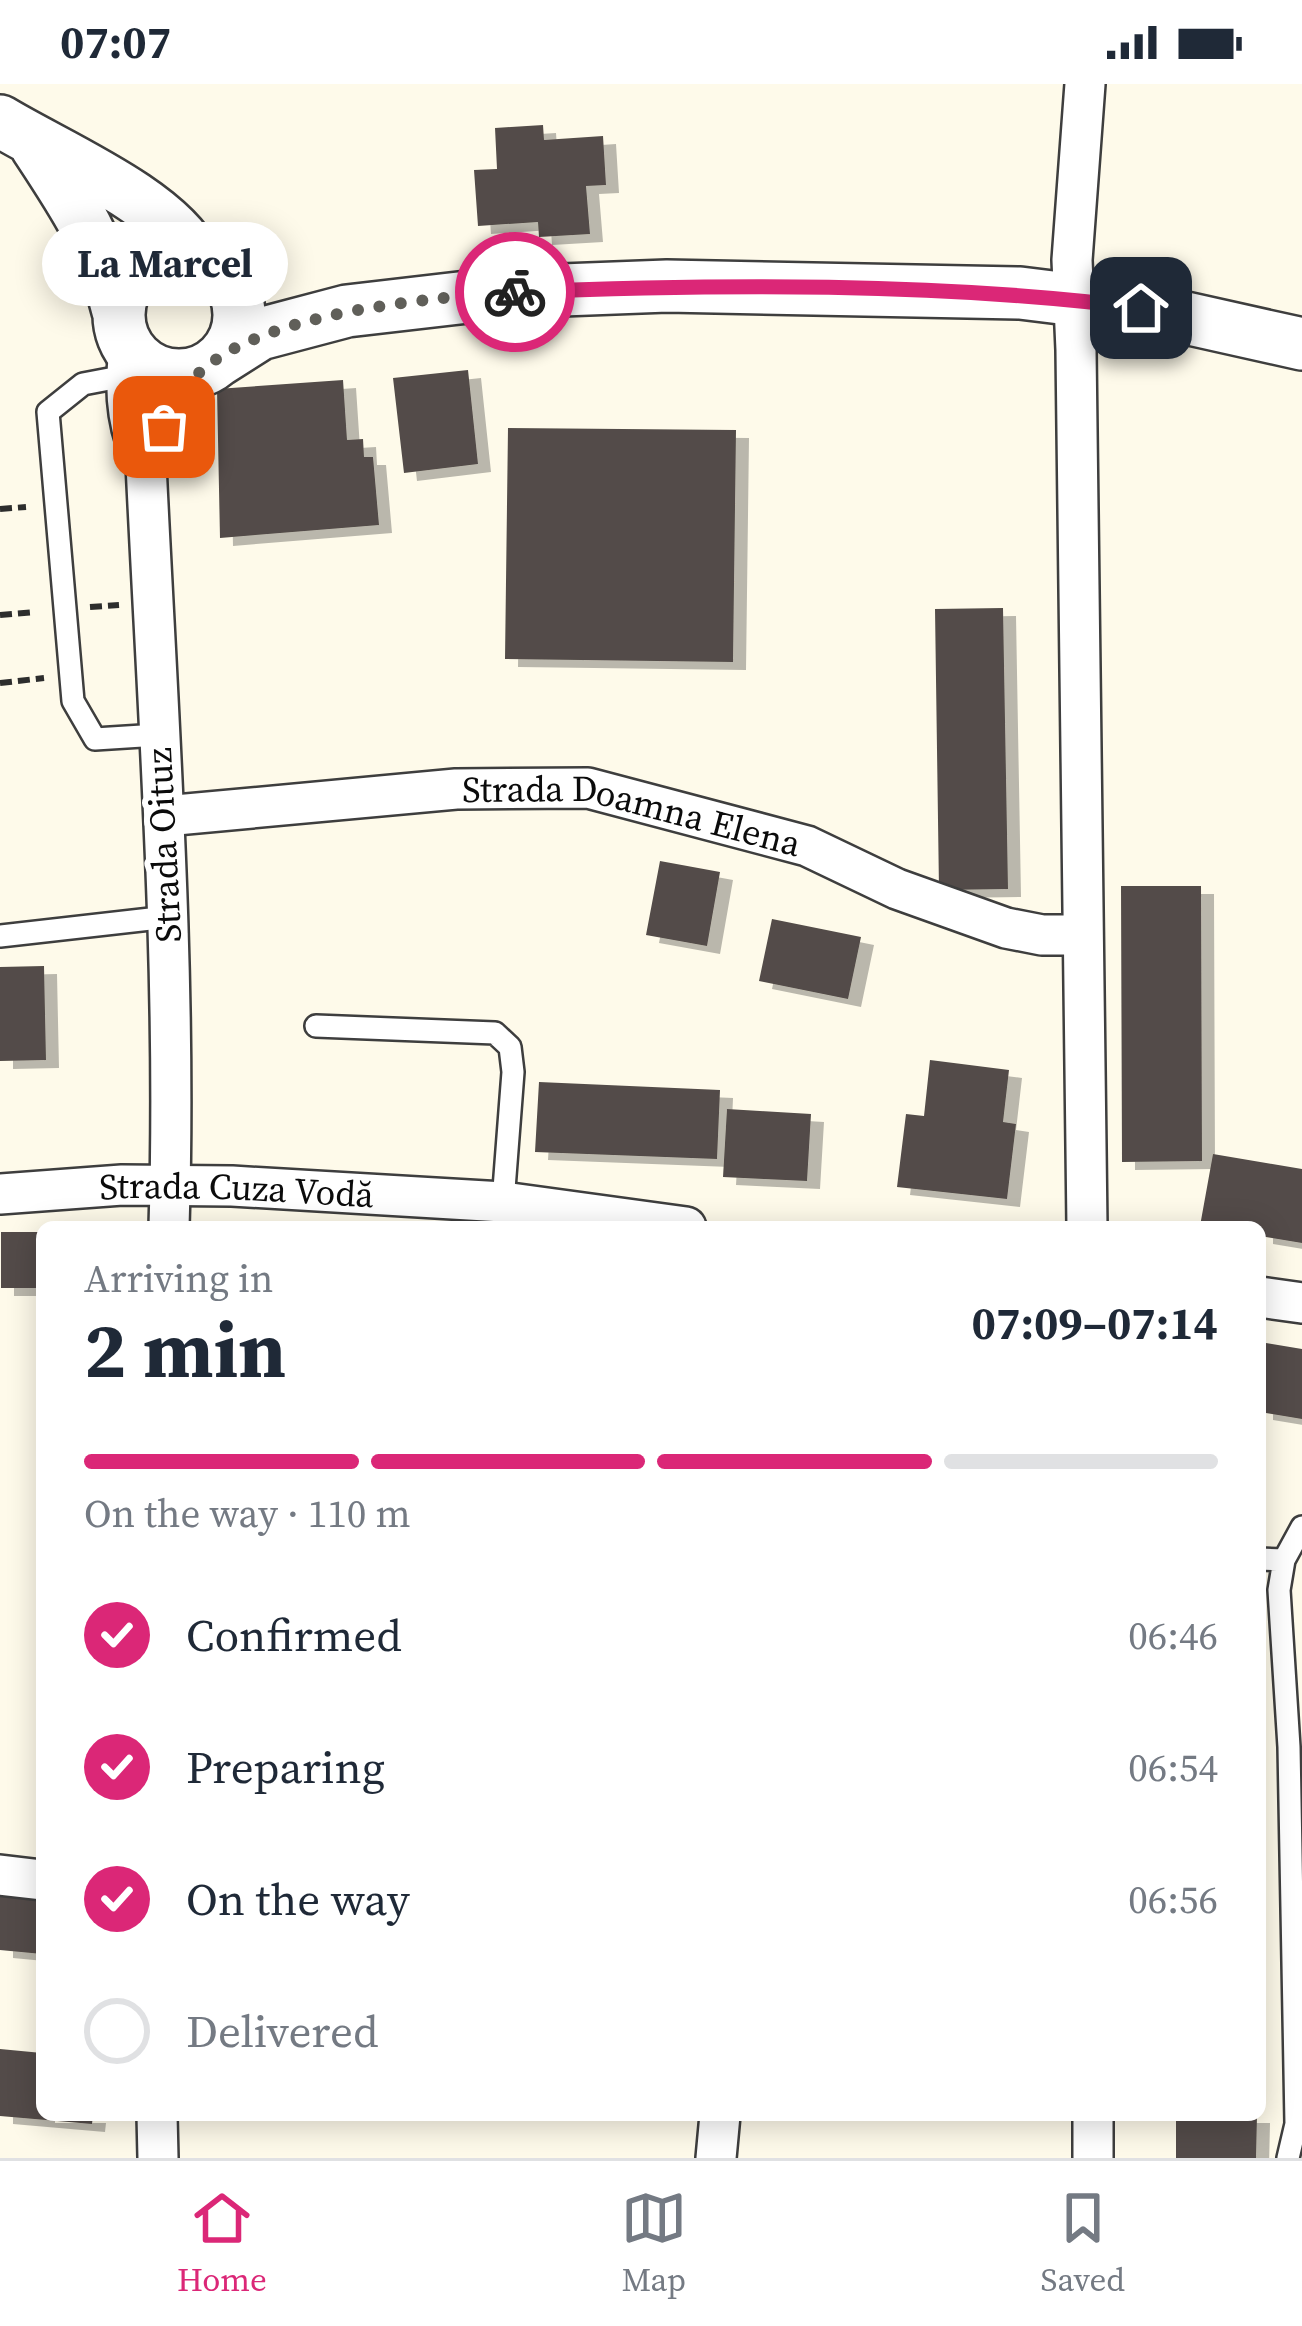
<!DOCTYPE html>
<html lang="en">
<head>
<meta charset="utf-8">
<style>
  body { margin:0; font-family:"Source Serif 4",serif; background:#f6f6f7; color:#1f2937; height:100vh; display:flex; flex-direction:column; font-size:45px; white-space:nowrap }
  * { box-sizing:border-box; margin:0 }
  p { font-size:39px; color:#747a83 }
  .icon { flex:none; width:66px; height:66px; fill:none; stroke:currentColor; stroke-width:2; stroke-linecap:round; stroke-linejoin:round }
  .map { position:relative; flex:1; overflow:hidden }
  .sheet { position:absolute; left:36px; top:1137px; width:1230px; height:900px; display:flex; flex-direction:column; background:#fff; border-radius:18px; box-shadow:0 6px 30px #0003 }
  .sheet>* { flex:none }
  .pin { position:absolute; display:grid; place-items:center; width:102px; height:102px; color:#fff; margin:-51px; border-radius:24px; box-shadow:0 6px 18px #0006 }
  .courier { position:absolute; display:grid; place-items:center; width:120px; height:120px; margin:-60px; border:9px solid #db2777; border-radius:50%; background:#fff; color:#222; box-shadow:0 3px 15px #0007 }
  .bubble { position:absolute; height:84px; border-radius:42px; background:#fff; box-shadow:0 6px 30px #0003; font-size:39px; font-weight:700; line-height:84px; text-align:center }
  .overview em { font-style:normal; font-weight:700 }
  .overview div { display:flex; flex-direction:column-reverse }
  .overview { display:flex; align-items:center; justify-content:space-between; height:204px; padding:0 48px }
  h1 { font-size:78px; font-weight:700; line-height:90px }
  .bar { display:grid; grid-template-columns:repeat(4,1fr); gap:18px 12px; align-content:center; height:144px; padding:0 48px }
  .bar i { height:15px; border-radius:9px; background:#e0e1e3 }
  .bar .on { background:#db2777 }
  .bar p { grid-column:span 4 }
  ol { padding:0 48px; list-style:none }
  li { display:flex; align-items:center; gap:36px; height:132px }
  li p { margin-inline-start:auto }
  li .icon { padding:12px; border-radius:50%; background:#db2777; color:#fff; stroke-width:4 }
  li:last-child { color:#747a83 }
  li i { width:66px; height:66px; border:6px solid #e0e1e3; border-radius:50% }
  .status { display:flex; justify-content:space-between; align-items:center; height:84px; padding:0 60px; background:#fff; direction:ltr }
  .status svg { height:33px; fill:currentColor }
  .dock { display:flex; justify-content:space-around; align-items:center; height:168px; border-top:3px solid #e0e1e3; background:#fff; font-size:33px; color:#747a83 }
  .dock a { display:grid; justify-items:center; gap:6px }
  .dock .on { color:#db2777 }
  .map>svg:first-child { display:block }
</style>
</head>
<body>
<div class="status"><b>07:07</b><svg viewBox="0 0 49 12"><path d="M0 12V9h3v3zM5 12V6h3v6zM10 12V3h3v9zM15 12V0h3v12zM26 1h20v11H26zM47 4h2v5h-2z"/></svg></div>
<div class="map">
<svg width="1302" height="2074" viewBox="0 0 1302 2074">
  <defs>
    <filter id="shadow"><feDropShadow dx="13" dy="8" stdDeviation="0" flood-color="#0004"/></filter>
  </defs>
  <rect width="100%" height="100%" fill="#fefaea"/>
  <path fill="#534c48" filter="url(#shadow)" d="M 543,41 L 544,56 L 603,52 L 606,101 L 586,102 L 590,150 L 539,153 L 538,138 L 478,142 L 474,86 L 497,85 L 495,44 Z
    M 468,286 L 478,380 L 404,389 L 393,294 Z
    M 343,296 L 347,356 L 363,355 L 364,373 L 373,373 L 379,441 L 220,454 L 217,305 Z
    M 508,344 L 736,346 L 733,578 L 505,575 Z
    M 1003,524 L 1008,805 L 939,806 L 935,525 Z
    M 660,777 L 720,788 L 707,862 L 646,851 Z
    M 1121,802 L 1201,802 L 1202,1077 L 1122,1078 Z
    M 772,835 L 861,853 L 848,915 L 759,897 Z
    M 44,882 L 46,976 L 0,977 L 0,883 Z
    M 930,976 L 1009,986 L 1003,1038 L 1016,1040 L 1007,1115 L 897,1103 L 906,1030 L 924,1032 Z
    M 539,998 L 720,1006 L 717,1075 L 535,1068 Z
    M 727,1025 L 811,1030 L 807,1097 L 723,1093 Z
    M 1213,1070 L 1302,1085 L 1302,1159 L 1260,1152 L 1260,1143 L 1200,1142 Z
    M 1,1148 L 42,1148 L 42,1204 L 1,1204 Z
    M 37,1208 L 42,1208 L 42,1506 L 36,1506 Z
    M 1260,1258 L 1302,1265 L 1302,1335 L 1260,1328 Z
    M 0,1800 L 42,1804 L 42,1870 L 0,1866 Z
    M 0,1965 L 42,1969 L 42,2031 L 93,2031 L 92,2040 L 0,2032 Z
    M 1176,2031 L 1257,2031 L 1256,2074 L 1176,2074 Z"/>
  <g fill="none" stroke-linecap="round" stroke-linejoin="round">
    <g stroke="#3e3e3e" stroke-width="26">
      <path id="service" d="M 125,292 L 83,300 L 48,328 L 73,617 L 95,655 L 158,651
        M 0,852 L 168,833
        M 316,942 L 495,949 L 510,963 L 513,988 L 503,1118
        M 1260,1475 L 1284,1476
        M 1288,2074 L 1296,2040 L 1289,1663 L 1279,1506 L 1284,1476 L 1302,1443"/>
    </g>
    <g stroke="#3e3e3e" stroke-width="44">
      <g id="minor">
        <path d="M 1085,0 L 1072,176 L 1076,266 L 1087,1143"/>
        <path d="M 129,266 C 124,306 126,345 146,380"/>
        <path id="s1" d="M 165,732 L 456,705 L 588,704 L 807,762 L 897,805 L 1006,844 L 1042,851 L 1082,851"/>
        <path id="s2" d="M 0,1110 L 122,1101 L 232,1102 L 503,1118 L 686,1143"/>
        <path d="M 169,1143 C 177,888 158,634 146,380 L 163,342 L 201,288"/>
        <path d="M 1260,1213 L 1302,1219"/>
        <path d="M 0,1791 L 42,1796"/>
        <path d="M 157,2031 L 158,2074"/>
        <path d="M 1093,2031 L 1093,2074"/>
        <path d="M 716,2074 L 720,2031"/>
      </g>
    </g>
    <g stroke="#3e3e3e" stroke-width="56">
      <path id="tertiary" d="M 0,37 C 54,70 167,117 195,173
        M 36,62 C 73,118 102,161 118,227
        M119 231a60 60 0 1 1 120 0a60 60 0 1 1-120 0Z
        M 219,276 L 260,250 L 347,227 L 510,208 L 667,202 L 1020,209 L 1141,224 L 1302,260"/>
    </g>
    <path stroke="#2d2d2d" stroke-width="6" stroke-dasharray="12 6" stroke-linecap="butt" d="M 0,425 L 26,423
      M 90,523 L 119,521
      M 0,531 L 35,528
      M 0,599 L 44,594"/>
    <use href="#service" stroke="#fff" stroke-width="21"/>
    <use href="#minor" stroke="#fff" stroke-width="39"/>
    <use href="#tertiary" stroke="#fff" stroke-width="51"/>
  </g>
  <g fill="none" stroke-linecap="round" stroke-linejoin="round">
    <path stroke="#605f59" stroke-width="12" stroke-dasharray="0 21.6" d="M 164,343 C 175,325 185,302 200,288 C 265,228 428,214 515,208"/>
    <path stroke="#db2777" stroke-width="15" d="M 515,208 C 720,200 938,198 1141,224"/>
  </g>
  <g text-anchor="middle" stroke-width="12" stroke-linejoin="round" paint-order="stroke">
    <g font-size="36" fill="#0b0b0b" stroke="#fff">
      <text dy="13" stroke="none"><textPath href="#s1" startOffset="471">Strada Doamna Elena</textPath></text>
      <text transform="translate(163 761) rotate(-93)" y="13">Strada Oituz</text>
      <text dy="13" stroke="none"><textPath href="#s2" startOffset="237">Strada Cuza Vodă</textPath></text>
    </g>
  </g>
</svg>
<div class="pin" style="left:164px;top:343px;background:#ea580c"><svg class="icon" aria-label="bag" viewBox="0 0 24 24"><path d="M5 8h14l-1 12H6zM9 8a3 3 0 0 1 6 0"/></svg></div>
<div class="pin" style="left:1141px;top:224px;background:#1f2937"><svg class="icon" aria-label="home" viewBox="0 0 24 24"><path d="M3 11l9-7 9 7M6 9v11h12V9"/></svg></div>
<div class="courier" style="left:515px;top:208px"><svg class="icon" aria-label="bike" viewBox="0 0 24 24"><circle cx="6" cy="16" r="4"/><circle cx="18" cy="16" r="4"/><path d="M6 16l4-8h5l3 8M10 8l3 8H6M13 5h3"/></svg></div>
<div class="bubble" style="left:42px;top:138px;width:246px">La Marcel</div>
<section class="sheet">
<div class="overview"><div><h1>2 min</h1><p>Arriving in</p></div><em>07:09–07:14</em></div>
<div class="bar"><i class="on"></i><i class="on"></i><i class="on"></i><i></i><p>On the way · 110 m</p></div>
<ol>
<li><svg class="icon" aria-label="check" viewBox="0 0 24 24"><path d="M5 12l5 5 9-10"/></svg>Confirmed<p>06:46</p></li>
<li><svg class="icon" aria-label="check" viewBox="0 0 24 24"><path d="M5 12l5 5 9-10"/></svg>Preparing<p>06:54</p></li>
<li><svg class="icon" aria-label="check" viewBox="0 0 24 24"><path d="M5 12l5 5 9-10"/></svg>On the way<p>06:56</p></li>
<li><i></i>Delivered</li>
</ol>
</section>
</div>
<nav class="dock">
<a class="on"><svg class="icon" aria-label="home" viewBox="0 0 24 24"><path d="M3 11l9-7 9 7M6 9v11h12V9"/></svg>Home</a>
<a><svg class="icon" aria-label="map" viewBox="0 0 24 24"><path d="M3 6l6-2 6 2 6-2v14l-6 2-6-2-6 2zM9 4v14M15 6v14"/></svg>Map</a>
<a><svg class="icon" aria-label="saved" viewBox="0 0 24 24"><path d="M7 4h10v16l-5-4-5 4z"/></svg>Saved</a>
</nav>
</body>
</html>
